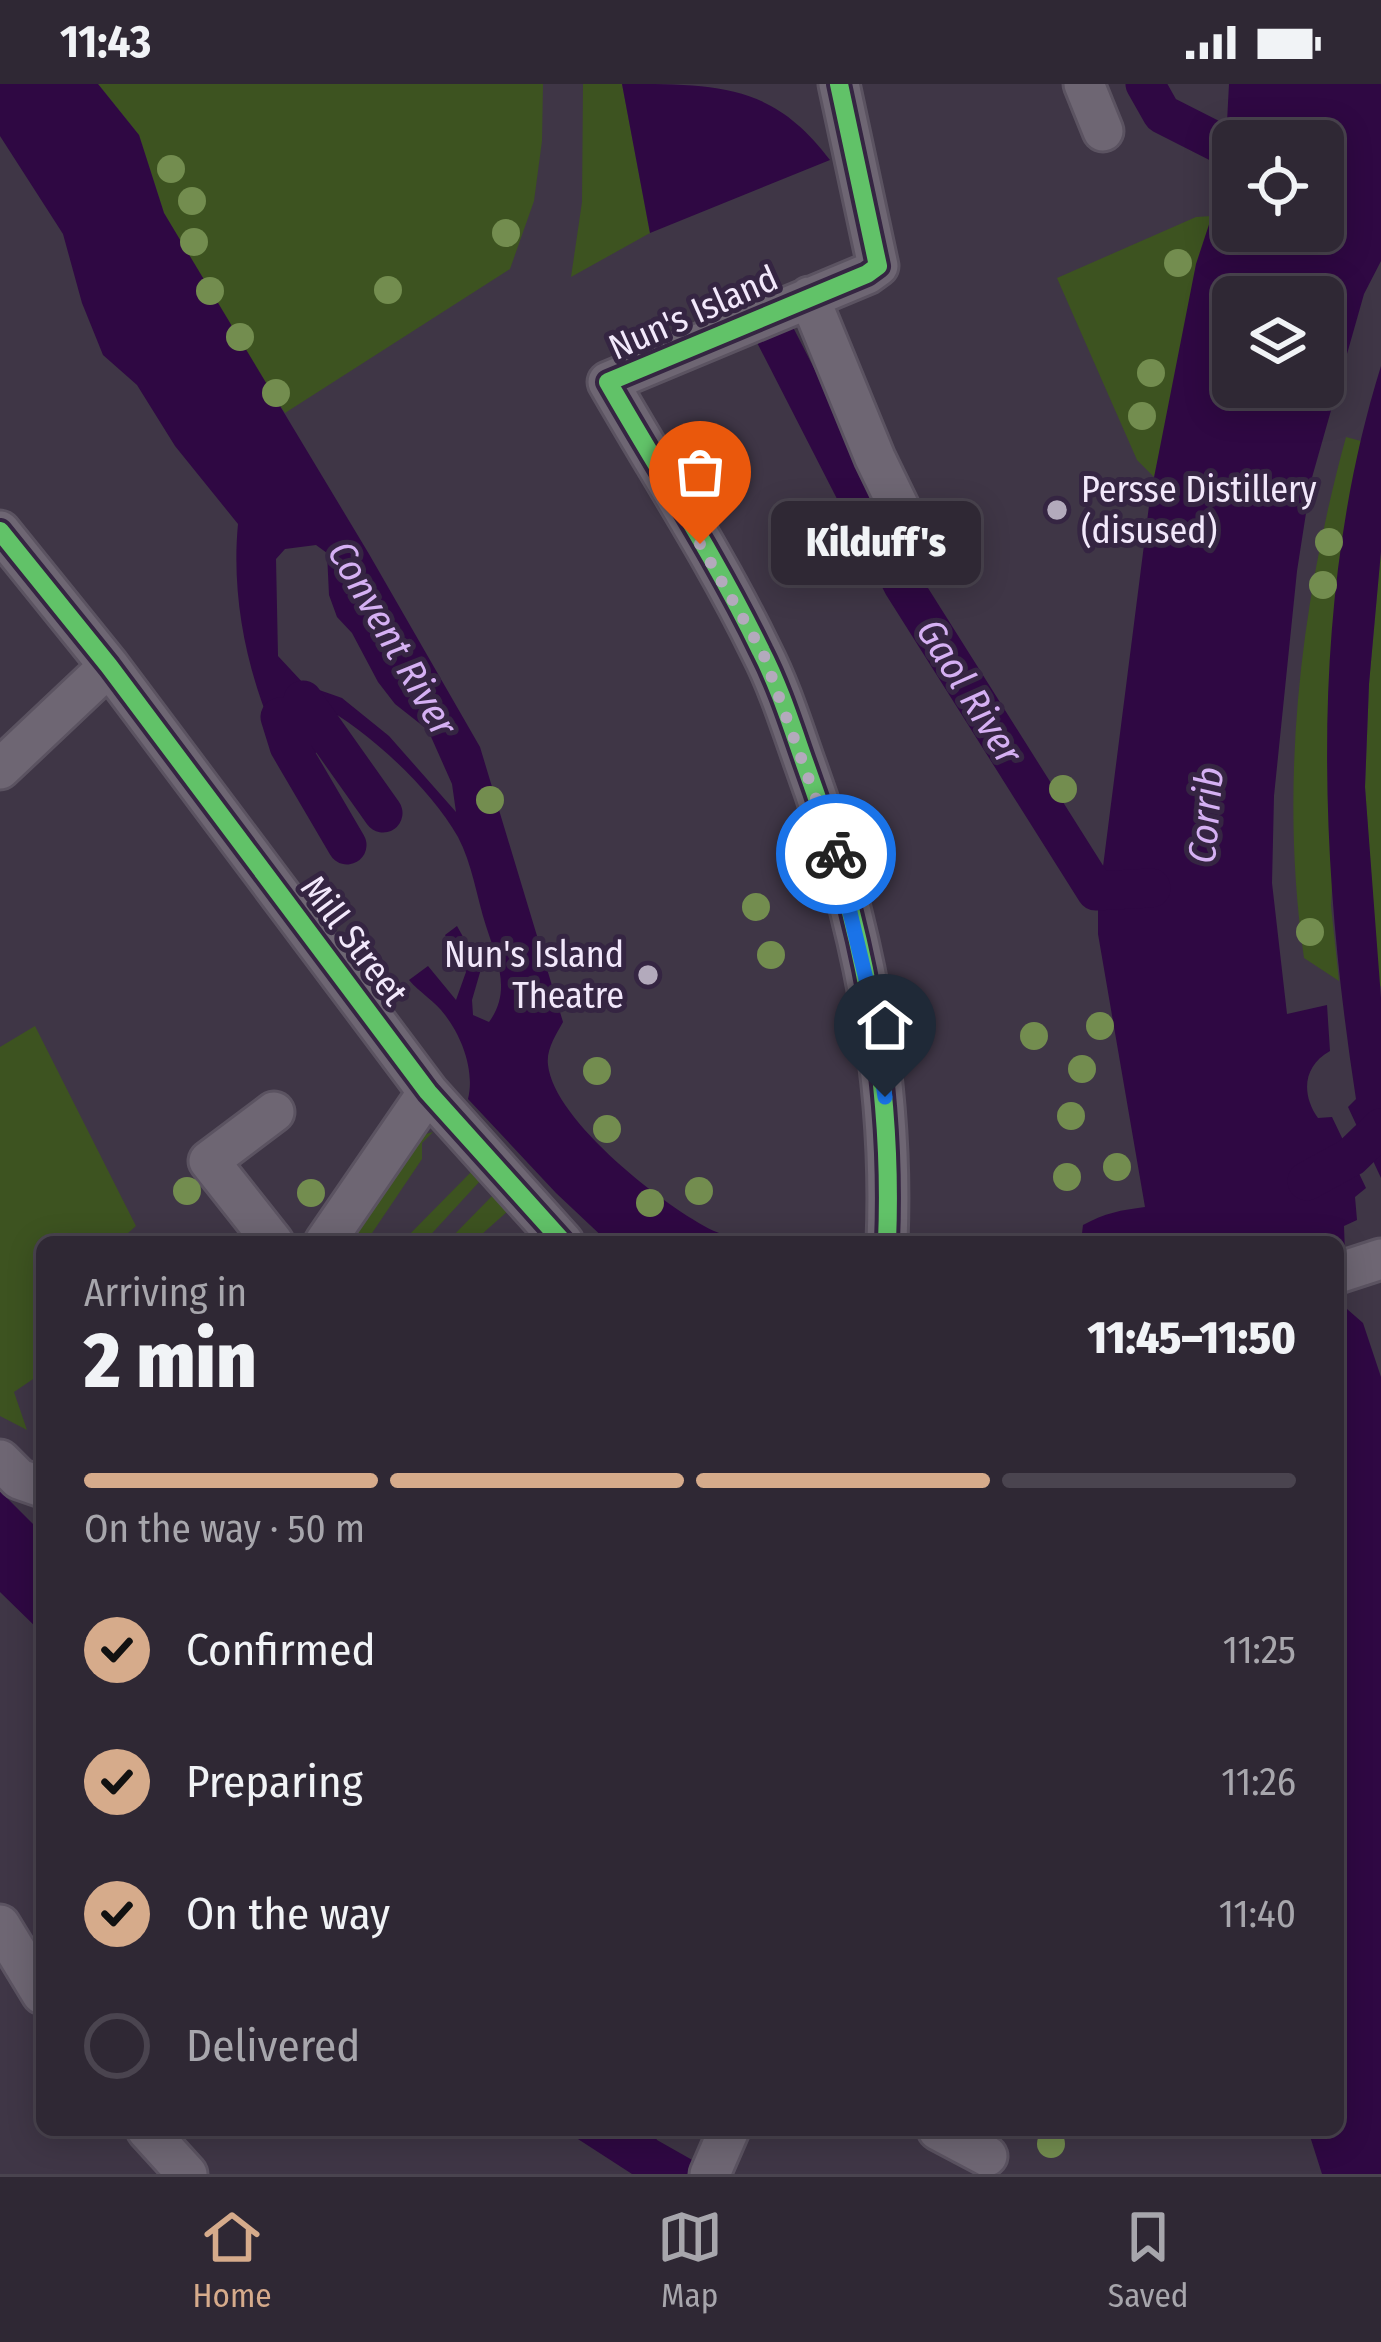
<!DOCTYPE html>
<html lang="en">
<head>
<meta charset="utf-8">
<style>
  body { margin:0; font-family:"Fira Sans Condensed",sans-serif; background:#37303c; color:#f1f3f6; height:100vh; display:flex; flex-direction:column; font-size:45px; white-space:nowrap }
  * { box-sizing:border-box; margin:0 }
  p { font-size:39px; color:#a7a6ac }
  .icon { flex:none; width:66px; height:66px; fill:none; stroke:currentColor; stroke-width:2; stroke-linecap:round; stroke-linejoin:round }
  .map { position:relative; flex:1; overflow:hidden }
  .side { position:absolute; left:36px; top:1152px; width:1308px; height:900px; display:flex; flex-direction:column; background:#2f2834; border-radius:18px; box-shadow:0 6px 30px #0003,0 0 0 3px #4a444f }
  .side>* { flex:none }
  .controls { position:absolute; left:1212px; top:36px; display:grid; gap:24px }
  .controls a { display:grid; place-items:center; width:132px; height:132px; border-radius:18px; background:#2f2834; box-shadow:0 6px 30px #0003,0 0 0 3px #4a444f; font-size:60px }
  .pin { position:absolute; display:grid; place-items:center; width:102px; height:102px; color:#fff; margin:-123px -51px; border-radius:50% 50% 50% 0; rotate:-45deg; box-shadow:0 0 12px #0007 }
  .pin .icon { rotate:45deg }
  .courier { position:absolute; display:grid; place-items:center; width:120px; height:120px; margin:-60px; border:9px solid #1a73e8; border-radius:50%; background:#fff; color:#222; box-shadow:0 3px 15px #0007 }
  .bubble { position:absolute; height:84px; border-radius:18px; background:#2f2834; box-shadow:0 6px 30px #0003,0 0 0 3px #4a444f; font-size:39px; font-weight:800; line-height:84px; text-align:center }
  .headline em { font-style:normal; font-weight:800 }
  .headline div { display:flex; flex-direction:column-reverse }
  .headline { display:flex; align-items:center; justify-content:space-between; height:204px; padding:0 48px }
  h1 { font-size:78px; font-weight:800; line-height:90px }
  .bar { display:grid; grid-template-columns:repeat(4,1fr); gap:18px 12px; align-content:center; height:144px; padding:0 48px }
  .bar i { height:15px; border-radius:9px; background:#4a444f }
  .bar .on { background:#d6ab8b }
  .bar p { grid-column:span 4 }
  ol { padding:0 48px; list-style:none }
  li { display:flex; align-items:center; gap:36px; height:132px }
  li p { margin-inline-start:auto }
  li .icon { padding:12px; border-radius:50%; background:#d6ab8b; color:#111; stroke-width:4 }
  li:last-child { color:#a7a6ac }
  li i { width:66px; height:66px; border:6px solid #4a444f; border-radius:50% }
  .status { display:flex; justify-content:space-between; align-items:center; height:84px; padding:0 60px; background:#2f2834; direction:ltr }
  .status svg { height:33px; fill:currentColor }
  .tabs { display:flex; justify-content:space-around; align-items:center; height:168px; border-top:3px solid #4a444f; background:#2f2834; font-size:33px; color:#a7a6ac }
  .tabs a { display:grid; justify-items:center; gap:6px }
  .tabs .on { color:#d6ab8b }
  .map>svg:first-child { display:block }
</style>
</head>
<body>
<div class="status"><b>11:43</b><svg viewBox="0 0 49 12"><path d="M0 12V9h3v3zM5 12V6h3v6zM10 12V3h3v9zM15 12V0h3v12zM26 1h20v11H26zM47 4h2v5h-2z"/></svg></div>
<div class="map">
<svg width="1381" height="2090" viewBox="0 0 1381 2090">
  <rect width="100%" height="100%" fill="#3f3646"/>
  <path fill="#3d5320" d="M 98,0 L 543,0 L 542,57 L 534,117 L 510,185 L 285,329 L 229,243 L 164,129 L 139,51 Z
    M 583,0 L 622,0 L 650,149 L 571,193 L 582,118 Z
    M 1212,132 L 1154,393 L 1137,376 L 1057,194 L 1196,133 Z
    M 1346,353 L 1361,357 L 1353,396 L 1331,822 L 1339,897 L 1304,874 C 1279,701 1300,521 1346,353 Z
    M 1381,467 L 1381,902 L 1379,903 L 1365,703 L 1369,600 Z
    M 35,942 L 136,1142 L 118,1158 L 42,1158 L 42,1289 L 14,1308 L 27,1346 L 0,1332 L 0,963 Z
    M 433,1048 L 422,1059 L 422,1075 L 366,1158 L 349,1158 L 418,1052 Z
    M 471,1088 L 480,1097 L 424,1158 L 402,1158 Z
    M 493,1111 L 508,1127 L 473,1158 L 447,1158 Z"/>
  <path fill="#2f0843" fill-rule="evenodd" d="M 0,0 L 98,0 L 139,51 L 164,129 L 369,470 L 480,663 L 563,938 C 556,951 546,965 548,981 C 554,1037 666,1124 714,1147 C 726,1152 738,1154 749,1158 L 608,1158 L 556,1109 L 468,1015 C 475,987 462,953 445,931 C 435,917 420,909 409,896 L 428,882 L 456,916 L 466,888 L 445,851 L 457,842 L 481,885 L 472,916 L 473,931 L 489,938 C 512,907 497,876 486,842 C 477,814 472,779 458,753 C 430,704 367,645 318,620 L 337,655 L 291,685 C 252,611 230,524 238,440 L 175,362 L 137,301 L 103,271 L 82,219 L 63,150 L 0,52 ZM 316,461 L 327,469 L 329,511 L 337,533 L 352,549 L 378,598 L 395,620 L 428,646 L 452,700 L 456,728 L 389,652 L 342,614 L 305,601 L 278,572 L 276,475 L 285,465 Z
    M 622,0 C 718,0 773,0 830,76 L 650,149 Z
    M 1229,0 L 1381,0 L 1381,177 L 1364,210 L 1311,397 L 1297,487 L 1274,712 L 1272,799 L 1287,930 L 1327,921 L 1330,967 C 1303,982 1301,1010 1318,1034 L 1332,1033 L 1366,1104 L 1355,1113 L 1357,1136 L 1344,1142 L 1347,1225 L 1363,1239 L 1381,1293 L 1381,2090 L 1322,2090 L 1308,2046 L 1338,2046 L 1338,1158 L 1081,1158 L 1083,1141 C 1105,1129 1121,1126 1145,1123 L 1098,850 L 1098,822 L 1150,414 L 1196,180 L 1224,95 ZM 1233,57 L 1323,57 L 1323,147 L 1233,147 ZM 1233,213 L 1323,213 L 1323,303 L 1233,303 Z
    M 1381,282 L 1381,467 L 1369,600 L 1365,703 L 1381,914 L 1381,1094 L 1348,1023 L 1356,1015 C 1319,776 1308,516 1381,282 Z
    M 0,1407 L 42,1449 L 42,1549 L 0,1508 Z
    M 564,2046 L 652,2046 L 657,2056 L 717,2090 L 632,2090 Z"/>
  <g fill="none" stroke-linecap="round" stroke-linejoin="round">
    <path stroke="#2f0843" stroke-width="39" d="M 1145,0 L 1162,30 L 1233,66
      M 773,247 L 903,501 L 1096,807 L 1151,804
      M 303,616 L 383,729
      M 280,633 L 289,662 L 347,761
      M 1307,1097 L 1351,1073 L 1381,1044"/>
    <g stroke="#5b5361" stroke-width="45">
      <path id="minor" d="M 839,0 L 878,182 L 867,190 L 608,298 C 659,387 716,474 761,567 C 779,602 791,640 804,677 C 861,833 894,991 887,1158
        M 1084,0 L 1103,47
        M 809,213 L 875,374 L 909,444
        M 0,447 L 109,582 L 428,1008 L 563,1158
        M 0,685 L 109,582
        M 273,1158 L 209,1077 L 274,1028
        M 325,1158 L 428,1008
        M 1338,1189 L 1381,1175
        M 0,1376 L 19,1395 L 42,1403
        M 0,1841 L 42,1910
        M 147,2046 L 187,2090
        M 938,2046 L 987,2072
        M 710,2090 L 729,2046"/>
    </g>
    <use href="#minor" stroke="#6e6673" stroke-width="39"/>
    <g stroke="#352542" stroke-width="26">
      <path id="cycleway" d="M 839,0 L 878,182 L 867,190 L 608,298 C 659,387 716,474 761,567 C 779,602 791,640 804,677 C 861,833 894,991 887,1158
        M 0,447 L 109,582 L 428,1008 L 563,1158"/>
    </g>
    <use href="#cycleway" stroke="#61c268" stroke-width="18"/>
  </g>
  <g fill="#738d4f">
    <circle cx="171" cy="85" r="14"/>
    <circle cx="192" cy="117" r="14"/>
    <circle cx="506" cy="149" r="14"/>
    <circle cx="194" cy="158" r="14"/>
    <circle cx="1178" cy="179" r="14"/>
    <circle cx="388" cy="206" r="14"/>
    <circle cx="210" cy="207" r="14"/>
    <circle cx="240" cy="253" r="14"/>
    <circle cx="1151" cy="289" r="14"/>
    <circle cx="276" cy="309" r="14"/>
    <circle cx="1142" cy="332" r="14"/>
    <circle cx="1329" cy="458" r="14"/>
    <circle cx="1323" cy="501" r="14"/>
    <circle cx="1063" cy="705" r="14"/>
    <circle cx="490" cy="716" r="14"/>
    <circle cx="756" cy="823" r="14"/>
    <circle cx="1310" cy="848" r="14"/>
    <circle cx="771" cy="871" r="14"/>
    <circle cx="1100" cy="942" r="14"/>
    <circle cx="1034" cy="952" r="14"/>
    <circle cx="1082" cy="985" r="14"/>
    <circle cx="597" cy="987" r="14"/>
    <circle cx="1071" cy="1032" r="14"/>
    <circle cx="607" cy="1045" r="14"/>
    <circle cx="1117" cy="1083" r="14"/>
    <circle cx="1067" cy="1093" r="14"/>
    <circle cx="187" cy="1107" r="14"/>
    <circle cx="699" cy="1107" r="14"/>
    <circle cx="311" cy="1109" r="14"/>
    <circle cx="650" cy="1119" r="14"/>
    <circle cx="1051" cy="2060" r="14"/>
  </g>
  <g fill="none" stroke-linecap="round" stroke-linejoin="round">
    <path stroke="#b3aabc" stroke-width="12" stroke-dasharray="0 21.6" d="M 700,460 L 763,569 L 836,770"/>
    <path stroke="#1a73e8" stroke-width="15" d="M 836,770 L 871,916 L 885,1013"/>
  </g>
  <g fill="#b3aabc" stroke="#352542" stroke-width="4.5">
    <circle cx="1057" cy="426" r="12"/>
    <circle cx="648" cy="891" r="12"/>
  </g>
  <g text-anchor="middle" stroke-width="10" stroke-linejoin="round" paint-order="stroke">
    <g font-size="36" fill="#f2e8fb" stroke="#352542">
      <text transform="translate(693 228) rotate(-24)" y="13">Nun's Island</text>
      <text transform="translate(355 856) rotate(53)" y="13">Mill Street</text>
    </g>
    <g font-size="36" fill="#f2e8fb" stroke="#352542" text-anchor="start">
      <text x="1081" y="418">Persse Distillery<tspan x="1081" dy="41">(disused)</tspan></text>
      <text x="624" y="883" text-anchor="end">Nun's Island<tspan x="624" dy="41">Theatre</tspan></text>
    </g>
    <g font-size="39" font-style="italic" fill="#d5b0f3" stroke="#352542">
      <text transform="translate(393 554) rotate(60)" y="14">Convent River</text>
      <text transform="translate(970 607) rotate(58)" y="14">Gaol River</text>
      <text transform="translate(1205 731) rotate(-85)" y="14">Corrib</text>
    </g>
  </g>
</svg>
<div class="controls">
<a><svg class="icon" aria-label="locate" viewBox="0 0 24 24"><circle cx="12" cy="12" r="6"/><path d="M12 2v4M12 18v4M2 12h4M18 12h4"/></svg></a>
<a><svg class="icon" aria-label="layers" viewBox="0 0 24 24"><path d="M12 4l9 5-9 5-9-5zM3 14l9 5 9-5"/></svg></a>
</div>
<div class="pin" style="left:700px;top:460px;background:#ea580c"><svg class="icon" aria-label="bag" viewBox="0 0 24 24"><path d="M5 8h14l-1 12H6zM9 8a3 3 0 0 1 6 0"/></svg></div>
<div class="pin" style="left:885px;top:1013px;background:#1f2937"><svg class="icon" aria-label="home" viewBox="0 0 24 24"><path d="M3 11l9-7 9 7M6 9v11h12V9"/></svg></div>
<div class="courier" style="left:836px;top:770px"><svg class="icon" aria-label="bike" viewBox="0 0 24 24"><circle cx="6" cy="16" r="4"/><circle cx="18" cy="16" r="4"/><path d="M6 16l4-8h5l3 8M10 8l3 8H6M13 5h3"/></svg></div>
<div class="bubble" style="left:771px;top:417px;width:210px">Kilduff's</div>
<section class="side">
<div class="headline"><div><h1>2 min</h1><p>Arriving in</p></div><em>11:45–11:50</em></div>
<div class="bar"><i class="on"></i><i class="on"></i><i class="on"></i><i></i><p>On the way · 50 m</p></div>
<ol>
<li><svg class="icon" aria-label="check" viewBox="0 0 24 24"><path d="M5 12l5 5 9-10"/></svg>Confirmed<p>11:25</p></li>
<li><svg class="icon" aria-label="check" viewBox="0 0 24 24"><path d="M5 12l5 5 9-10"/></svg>Preparing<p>11:26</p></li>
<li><svg class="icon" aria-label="check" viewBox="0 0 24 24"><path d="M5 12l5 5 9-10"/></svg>On the way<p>11:40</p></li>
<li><i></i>Delivered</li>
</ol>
</section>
</div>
<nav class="tabs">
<a class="on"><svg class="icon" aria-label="home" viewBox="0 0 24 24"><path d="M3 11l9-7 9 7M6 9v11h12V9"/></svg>Home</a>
<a><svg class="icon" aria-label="map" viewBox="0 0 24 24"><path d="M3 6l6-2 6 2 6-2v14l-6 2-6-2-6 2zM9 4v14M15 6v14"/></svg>Map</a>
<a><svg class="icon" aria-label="saved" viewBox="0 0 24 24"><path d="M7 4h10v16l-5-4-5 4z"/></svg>Saved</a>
</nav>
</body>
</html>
